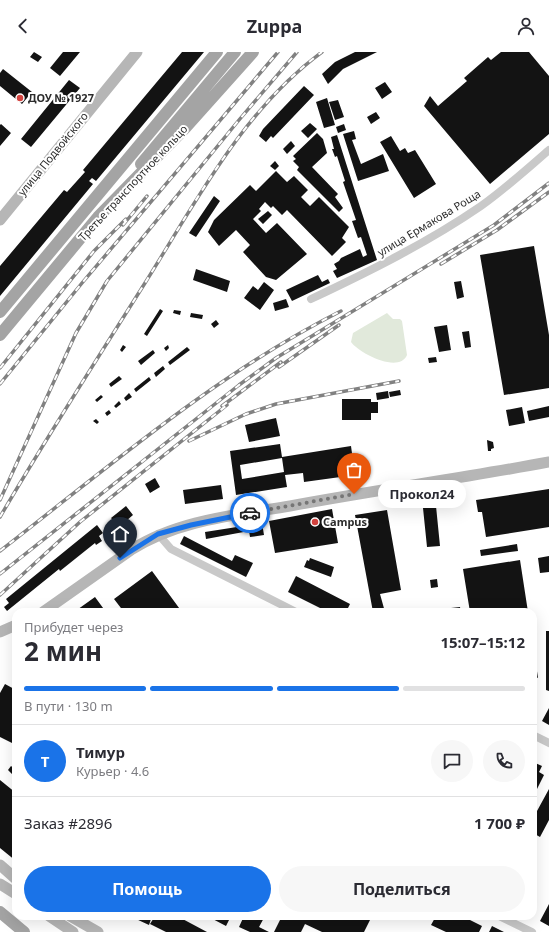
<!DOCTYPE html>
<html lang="ru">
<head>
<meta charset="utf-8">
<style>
  body { margin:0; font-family:"Noto Sans",sans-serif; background:#f7f7f7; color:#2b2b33; height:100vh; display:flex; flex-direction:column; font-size:15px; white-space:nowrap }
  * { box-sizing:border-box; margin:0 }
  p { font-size:13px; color:#7c7c81 }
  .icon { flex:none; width:22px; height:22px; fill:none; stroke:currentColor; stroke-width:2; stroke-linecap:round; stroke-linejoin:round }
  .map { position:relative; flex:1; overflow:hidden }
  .sheet { position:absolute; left:12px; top:556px; width:525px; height:312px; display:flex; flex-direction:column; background:#fff; border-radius:12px; box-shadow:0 4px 16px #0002 }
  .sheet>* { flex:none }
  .pin { position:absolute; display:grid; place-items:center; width:34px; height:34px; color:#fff; margin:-41px -17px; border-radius:50% 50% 50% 0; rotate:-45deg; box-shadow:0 0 4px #0007 }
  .pin .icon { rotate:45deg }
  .courier { position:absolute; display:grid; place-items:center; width:40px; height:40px; margin:-20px; border:3px solid #1a73e8; border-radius:50%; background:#fff; color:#222; box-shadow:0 1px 5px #0007 }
  .bubble { position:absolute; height:28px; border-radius:14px; background:#fff; box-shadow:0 4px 16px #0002; font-size:13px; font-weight:700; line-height:28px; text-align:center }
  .summary em { font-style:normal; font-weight:700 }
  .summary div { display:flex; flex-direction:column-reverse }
  .summary { display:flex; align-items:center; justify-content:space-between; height:68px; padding:0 12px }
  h1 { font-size:26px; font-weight:700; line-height:30px }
  .bar { display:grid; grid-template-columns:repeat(4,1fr); gap:6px 4px; align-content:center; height:48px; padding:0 12px }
  .bar i { height:5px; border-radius:3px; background:#e1e1e2 }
  .bar .selected { background:#1a73e8 }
  .bar p { grid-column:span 4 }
  .line { display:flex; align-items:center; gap:10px; padding:0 12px; border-top:1px solid #e1e1e2 }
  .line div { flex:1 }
  .round { display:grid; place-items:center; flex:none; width:42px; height:42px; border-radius:21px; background:#f7f7f7 }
  .button { display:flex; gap:8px; margin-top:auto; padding:8px 12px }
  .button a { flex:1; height:46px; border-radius:24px; background:#1a73e8; color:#fff; font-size:16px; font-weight:700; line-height:46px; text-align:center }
  .button a+a { background:#f7f7f7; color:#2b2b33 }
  header { display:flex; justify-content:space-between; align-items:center; height:52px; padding:0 12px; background:#fff; font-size:18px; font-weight:700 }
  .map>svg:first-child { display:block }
</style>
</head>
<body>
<header><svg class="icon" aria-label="back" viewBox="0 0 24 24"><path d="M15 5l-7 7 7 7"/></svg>Zuppa<svg class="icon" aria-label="person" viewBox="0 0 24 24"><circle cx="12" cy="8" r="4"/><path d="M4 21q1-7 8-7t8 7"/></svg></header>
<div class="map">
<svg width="549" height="880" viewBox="0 0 549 880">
  <rect width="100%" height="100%" fill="#fff"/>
  <path fill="#e1e9db" d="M 387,261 L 393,267 L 400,267 L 402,269 L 407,303 C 399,322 359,301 351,290 L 353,281 Z"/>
  <path fill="#131313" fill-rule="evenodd" d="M 34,0 L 42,5 L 38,10 L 30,5 Z
    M 63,0 L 80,0 L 60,24 L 50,16 Z
    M 182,0 L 204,0 L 96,129 L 92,126 L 89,129 L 93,132 L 0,244 L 0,214 L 64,138 L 67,140 L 85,120 L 83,118 Z
    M 355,0 L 377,0 L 343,17 L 328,32 L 322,22 L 335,10 Z
    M 501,0 L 529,0 L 549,24 L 549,82 L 490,132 L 424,54 L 430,44 L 438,54 L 467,29 L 464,26 L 488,5 L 491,8 Z
    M 3,17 L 32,40 L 22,52 L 0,34 L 0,21 Z
    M 69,28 L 80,36 L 31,95 L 21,87 Z
    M 385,30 L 392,40 L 382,47 L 375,36 Z
    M 304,34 L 314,43 L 273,86 L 271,84 L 266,90 L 259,84 L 263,77 Z
    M 327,46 L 335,73 L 324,76 L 316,50 Z
    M 338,48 L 344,65 L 335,68 L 329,50 Z
    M 376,60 L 380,66 L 371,72 L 367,65 Z
    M 310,71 L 317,77 L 308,86 L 301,79 Z
    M 1,72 L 11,81 L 0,94 L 0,73 Z
    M 344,72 L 346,78 L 338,81 L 336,75 Z
    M 354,79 L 356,87 L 352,88 L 361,112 L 383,102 L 389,119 L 358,129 L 343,82 Z
    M 317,81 L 323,87 L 327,101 L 312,115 L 338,142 L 335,145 L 343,156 L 339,160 L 297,118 L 299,115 L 293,109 L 296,107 L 293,104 Z
    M 337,83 L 377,208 L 337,226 L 333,219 L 337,217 L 334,212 L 339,209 L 341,206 L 360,197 L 363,205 L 367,203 L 361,185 L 358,186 L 352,169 L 356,168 L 343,130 L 345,129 L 337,104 L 335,105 L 332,97 L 334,97 L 331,85 Z
    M 391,84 L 400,99 L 405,96 L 408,101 L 415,98 L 436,132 L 414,146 L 380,90 Z
    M 291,89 L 295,94 L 287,102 L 283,97 Z
    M 275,109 L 279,114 L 275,118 L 270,114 Z
    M 276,119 L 287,130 L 294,124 L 308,138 L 301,145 L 310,154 L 319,145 L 349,175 L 342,186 L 346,190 L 332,204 L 287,158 L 282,163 L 273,154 L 271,156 L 265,150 L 259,157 L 261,159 L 253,167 L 266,181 L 277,171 L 307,202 L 276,228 L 266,225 L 243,200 L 250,193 L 236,178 L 219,194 L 208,180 L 214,168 L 250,133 L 256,139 Z
    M 214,144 L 220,149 L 196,185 L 189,181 Z
    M 268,159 L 272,163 L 263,172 L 258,167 Z
    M 534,194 L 549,283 L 549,336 L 504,343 L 480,203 Z
    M 196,217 L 230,229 L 227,240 L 193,228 Z
    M 318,223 L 322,230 L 328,227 L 330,231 L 292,249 L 286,238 Z
    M 461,229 L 464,245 L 457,247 L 454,230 Z
    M 264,230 L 274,238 L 260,258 L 244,246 L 253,234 L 258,238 Z
    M 286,247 L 289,255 L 275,259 L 273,251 Z
    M 160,257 L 163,259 L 147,284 L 144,282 Z
    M 174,258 L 181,259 L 180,263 L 173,261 Z
    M 191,261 L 203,263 L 202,267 L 190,265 Z
    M 216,268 L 219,272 L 214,276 L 211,272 Z
    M 447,273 L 451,298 L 439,300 L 434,275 Z
    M 469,279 L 471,295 L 465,296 L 462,280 Z
    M 123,293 L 126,295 L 122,300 L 120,298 Z
    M 168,293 L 169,296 L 166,299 L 164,296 Z
    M 187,295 L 190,298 L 170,313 L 168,310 Z
    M 153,298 L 155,301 L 141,313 L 138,309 Z
    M 436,305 L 437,310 L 429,311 L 428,306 Z
    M 163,314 L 165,317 L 156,325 L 154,321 Z
    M 119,324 L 122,327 L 111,335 L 109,332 Z
    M 149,325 L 151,328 L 136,340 L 134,337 Z
    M 400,338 L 401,343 L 390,345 L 389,340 Z
    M 388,339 L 389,346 L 377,348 L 376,341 Z
    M 129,341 L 132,345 L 126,349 L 124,346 Z
    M 101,343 L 103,345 L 97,350 L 95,348 Z
    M 342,347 L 371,347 L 371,350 L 378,350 L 378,361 L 371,361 L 371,368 L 342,368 Z
    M 119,349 L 121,352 L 116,356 L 114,354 Z
    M 549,354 L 549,365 L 529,369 L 527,359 Z
    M 522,355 L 525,371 L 509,374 L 506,358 Z
    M 109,358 L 111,361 L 107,364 L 105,361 Z
    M 276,366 L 280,384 L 249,390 L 245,373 Z
    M 96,367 L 99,370 L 97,372 L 93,369 Z
    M 487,388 L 493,390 L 494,396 L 491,397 L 491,399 L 488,399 Z
    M 280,392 L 282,405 L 351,394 L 355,423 L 304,430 L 303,421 L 285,423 L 287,435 L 236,443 L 230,399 ZM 282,406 L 284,420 L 242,427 L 240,413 Z
    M 155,426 L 160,435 L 150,441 L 145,432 Z
    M 221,433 L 223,447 L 185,452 L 183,438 Z
    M 549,437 L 549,475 L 486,485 L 482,460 L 478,460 L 476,448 Z
    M 126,454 L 133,463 L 119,475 L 111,466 Z
    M 436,454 L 440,494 L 427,495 L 423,456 Z
    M 332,457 L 338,491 L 275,501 L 269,469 Z
    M 387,458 L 401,538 L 380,542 L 385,560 L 373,560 L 355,463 Z
    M 262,471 L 264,483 L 250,485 L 249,479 L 206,487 L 205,480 Z
    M 97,473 L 103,481 L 99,484 L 102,489 L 96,493 L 95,491 L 60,519 L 59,517 L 7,559 L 4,555 L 9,551 L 6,547 Z
    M 184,484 L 232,509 L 235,503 L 253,511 L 246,525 L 180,492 Z
    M 517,492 L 518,499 L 481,504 L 480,498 Z
    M 549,504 L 549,520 L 540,521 L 538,506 Z
    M 310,506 L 334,515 L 331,525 L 304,515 L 307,508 L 309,509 Z
    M 520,508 L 528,560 L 470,560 L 463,517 Z
    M 152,519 L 182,560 L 124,560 L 114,547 Z
    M 296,524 L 350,552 L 346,560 L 328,560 L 288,540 Z
    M 437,527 L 438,535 L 431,536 L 430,528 Z
    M 95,545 L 106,560 L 74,560 Z
    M 460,555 L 461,560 L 451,560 L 451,556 Z
    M 546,579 L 549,579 L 549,639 L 546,638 Z
    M 533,599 L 534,599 L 538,626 L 533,623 Z
    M 5,632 L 16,638 L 16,693 L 0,685 L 0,641 Z
    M 549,656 L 549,673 L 542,669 Z
    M 533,710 L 542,714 L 539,720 L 544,723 L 535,741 L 533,740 Z
    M 11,714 L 16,718 L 13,723 L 8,718 Z
    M 0,728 L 16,741 L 16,809 L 0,796 Z
    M 549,737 L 549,768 L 540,785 L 533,781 L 533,757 L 537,759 Z
    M 549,852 L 549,874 L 540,869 Z
    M 137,864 L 152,864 L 149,873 L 136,867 Z
    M 155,864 L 177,864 L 207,880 L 166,880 L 150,872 Z
    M 207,864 L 231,864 L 226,874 Z
    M 244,864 L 265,864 L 259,875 L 269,880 L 250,880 L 239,875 Z
    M 282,864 L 372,864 L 364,880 L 322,880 L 305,872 L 301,880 L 274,880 Z
    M 418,864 L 427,864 L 425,868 Z
    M 436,864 L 462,864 L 482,874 L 479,880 L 446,880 L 431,873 Z
    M 492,874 L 504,880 L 489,880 Z"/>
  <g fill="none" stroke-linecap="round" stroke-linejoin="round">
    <path stroke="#c9c9c9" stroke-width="8" d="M 311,247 C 370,219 427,191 481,154 C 505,137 527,117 549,98
      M 158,482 L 171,497 L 296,560
      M 533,683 L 549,691
      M 499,864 L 532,880"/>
    <path stroke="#b6b6b6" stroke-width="11" d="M 0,168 L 137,0
      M 43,560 L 131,498 C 177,468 236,463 290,454 C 376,438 463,426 549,410
      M 0,580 L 16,573
      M 0,813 L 16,827
      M 0,832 L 16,842
      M 49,864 L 73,880
      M 70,864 L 98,880"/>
    <path stroke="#a4a4a4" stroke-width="12" d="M 141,112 L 235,0
      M 0,260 L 217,0
      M 0,283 L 98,165 L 186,75 L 253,0
      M 0,860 L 24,880"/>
    <g stroke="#818181" stroke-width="3.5">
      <path id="rail" d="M 123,173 L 147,144
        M 441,212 L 497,178 L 549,140
        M 279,315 L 339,273
        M 0,316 L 94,199 L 126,167
        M 0,332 L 82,231 L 278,0
        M 222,354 L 281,310
        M 189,389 L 246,362 L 276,352 L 399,329
        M 0,448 L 76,281 L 107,229 L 239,68 L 297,0
        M 0,465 C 46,386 96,309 145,231 C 196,150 243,58 322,0
        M 0,499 C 110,414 216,322 341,259
        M 0,522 L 239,333 L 276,306 L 494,173 L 549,131
        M 0,543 L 80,470 L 227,353"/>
    </g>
    <use href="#rail" stroke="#fff" stroke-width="2" stroke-dasharray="6" stroke-linecap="butt"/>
  </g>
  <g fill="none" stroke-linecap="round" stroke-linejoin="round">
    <path stroke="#767676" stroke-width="4" stroke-dasharray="0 7.2" d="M 250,461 L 354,442"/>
    <path stroke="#1a73e8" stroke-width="5" d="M 120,506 L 158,482 L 191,473 L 250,461"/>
  </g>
  <g fill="#d3433f" stroke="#fff" stroke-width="1.5">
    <circle cx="20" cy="46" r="4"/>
    <circle cx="315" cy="470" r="4"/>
  </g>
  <g text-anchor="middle" stroke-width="4" stroke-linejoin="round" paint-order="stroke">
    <g font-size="11" font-weight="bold" fill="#2c2c2c" stroke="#fff" text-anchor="start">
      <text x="28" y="50">ДОУ № 1927</text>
      <text x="323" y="474">Campus</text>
    </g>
    <g font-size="11" fill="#2c2c2c" stroke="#fff">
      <text transform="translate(53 102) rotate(-51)" y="4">улица Подвойского</text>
      <text transform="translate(133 131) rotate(-47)" y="4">Третье транспортное кольцо</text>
      <text transform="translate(429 171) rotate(-31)" y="4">улица Ермакова Роща</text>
    </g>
  </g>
</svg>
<div class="pin" style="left:354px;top:442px;background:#ea580c"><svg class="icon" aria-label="bag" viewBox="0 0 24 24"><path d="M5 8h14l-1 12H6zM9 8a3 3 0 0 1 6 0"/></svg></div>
<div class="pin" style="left:120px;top:506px;background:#1f2937"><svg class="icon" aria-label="home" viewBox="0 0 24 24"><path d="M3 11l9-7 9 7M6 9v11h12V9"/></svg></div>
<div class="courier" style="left:250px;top:461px"><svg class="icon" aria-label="car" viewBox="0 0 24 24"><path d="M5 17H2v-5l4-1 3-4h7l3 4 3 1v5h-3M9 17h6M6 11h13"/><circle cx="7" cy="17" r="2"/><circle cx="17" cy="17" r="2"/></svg></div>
<div class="bubble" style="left:378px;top:428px;width:88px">Прокол24</div>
<section class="sheet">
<div class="summary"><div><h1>2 мин</h1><p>Прибудет через</p></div><em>15:07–15:12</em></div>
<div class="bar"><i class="selected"></i><i class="selected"></i><i class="selected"></i><i></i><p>В пути · 130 m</p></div>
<div class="line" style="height:72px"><b class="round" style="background:#1a73e8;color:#fff">Т</b><div><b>Тимур</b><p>Курьер · 4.6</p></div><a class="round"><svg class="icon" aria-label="chat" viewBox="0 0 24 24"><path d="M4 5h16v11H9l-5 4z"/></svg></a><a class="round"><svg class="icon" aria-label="phone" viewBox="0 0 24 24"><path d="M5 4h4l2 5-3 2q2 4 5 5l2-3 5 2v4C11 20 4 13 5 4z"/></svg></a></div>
<div class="line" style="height:52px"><div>Заказ #2896</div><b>1 700 ₽</b></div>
<div class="button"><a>Помощь</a><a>Поделиться</a></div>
</section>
</div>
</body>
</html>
